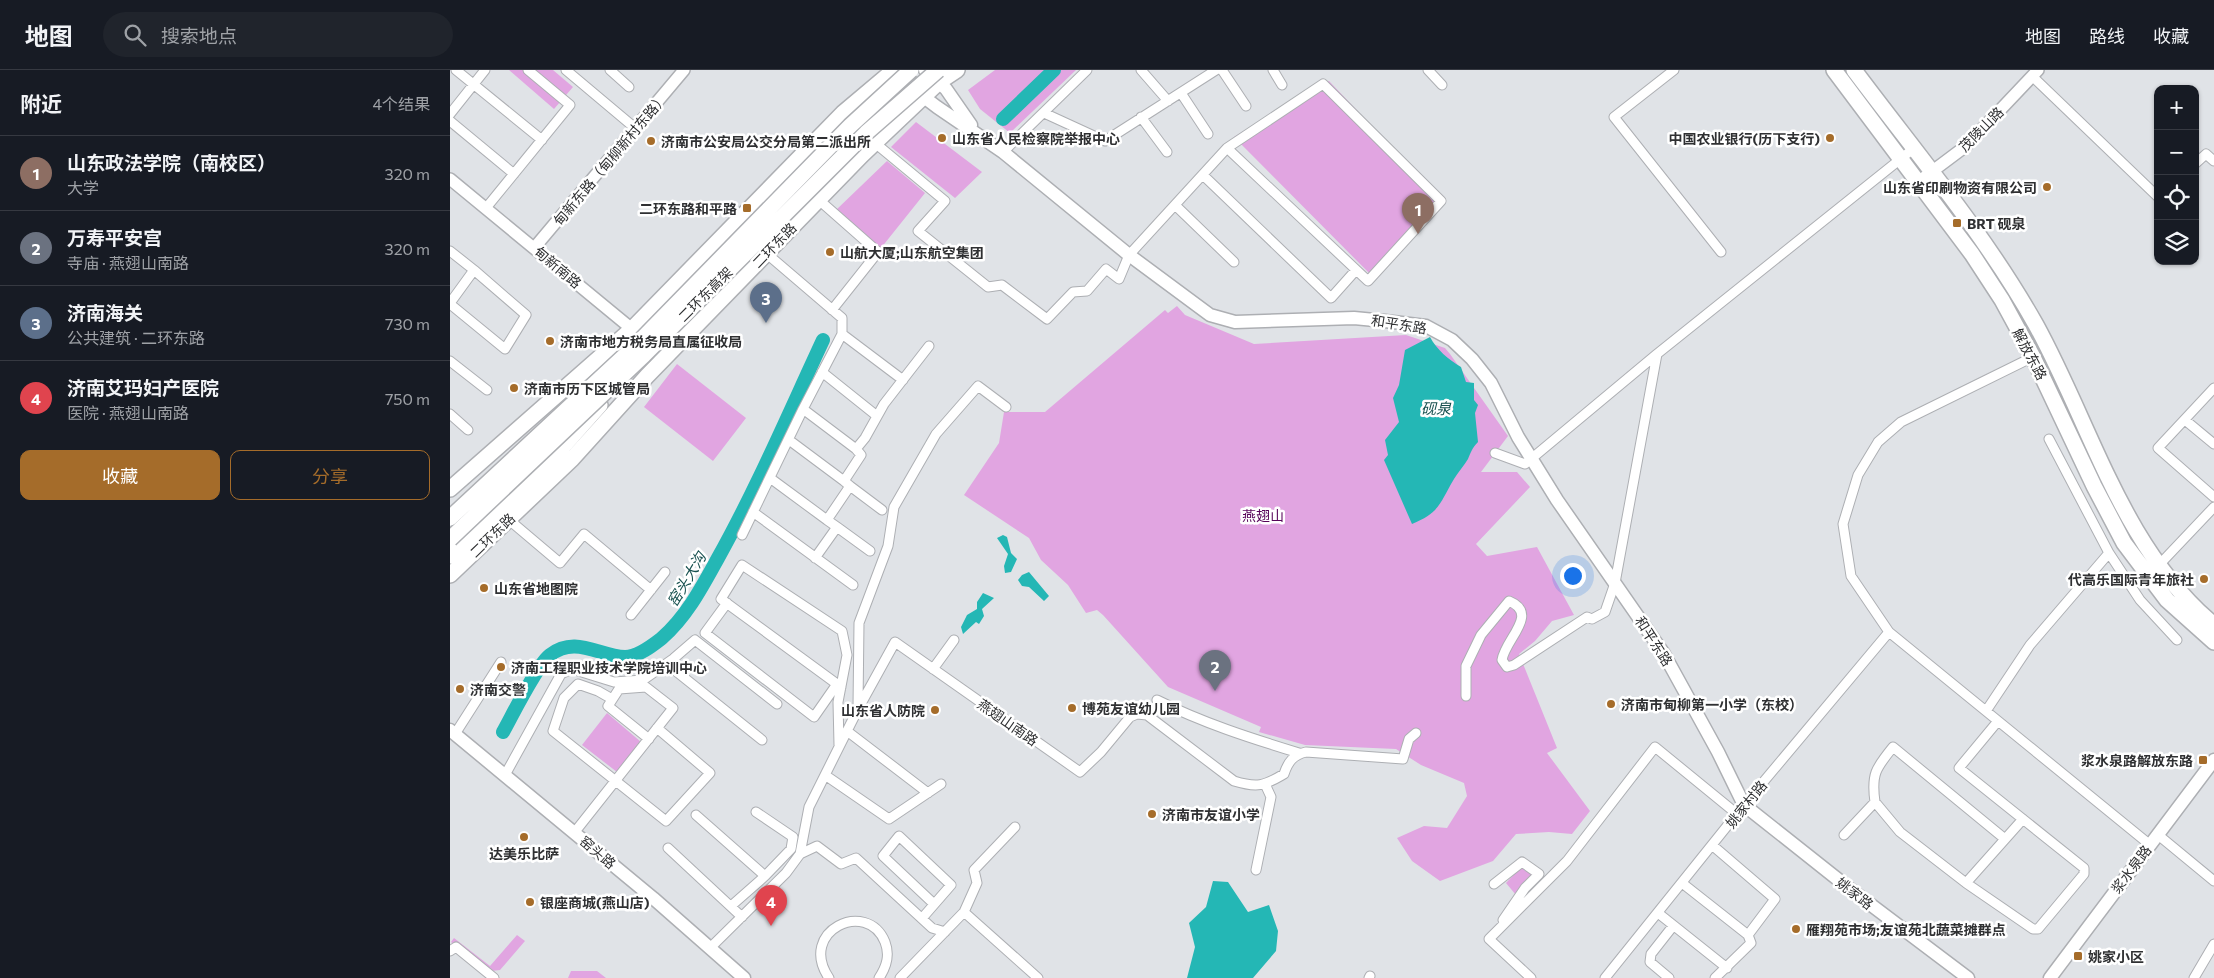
<!DOCTYPE html>
<html lang="zh">
<meta charset="utf-8">
<style>
:root{--surface:#171b24;--page:#20242c;--text:#f1f3f6;--muted:#9ea1a6;--line:#363941;--accent:#a56c2a}
body{margin:0;font-family:Commissioner,"Noto Sans SC",sans-serif;background:var(--page);color:var(--text)}
.controls{position:absolute;right:15px;top:15px;display:grid;overflow:hidden;border-radius:10px;box-shadow:0 1px 4px #0004}
.controls button{width:45px;height:45px;display:grid;place-items:center;padding:0;border:0;border-bottom:1px solid var(--line);background:var(--surface);color:var(--text);font:25px sans-serif}
.you{position:absolute;left:1122px;top:505px;width:18px;height:18px;margin:-12px;border:4px solid #fff;border-radius:50%;background:#1a73e8;box-shadow:0 0 0 8px #1a73e833}
.badge{display:grid;place-items:center;width:32px;height:32px;border-radius:50%;background:var(--accent);color:#fff;font-size:16px;font-weight:700}
.pin{position:absolute;translate:-50% -41px;filter:drop-shadow(0 1px 2px #0008)}
.pin::after{content:'';position:absolute;top:26px;width:18px;height:15px;background:inherit;clip-path:polygon(0 0,100% 0,50% 100%)}
.list{margin:0;padding:0;list-style:none}
h2{display:flex;justify-content:space-between;align-items:center;height:65px;margin:0;padding:0 20px;font-size:21px}
h2 small{font-size:16px;font-weight:400;color:var(--muted)}
.list li{display:grid;grid-template-columns:32px 1fr auto;gap:15px;align-items:center;box-sizing:border-box;height:75px;padding:0 20px;border-top:1px solid var(--line)}
.list b{display:block;font-size:19px;white-space:nowrap}
.list p{margin:0;font-size:16px;white-space:nowrap;color:var(--muted)}
.list em{font-size:16px;font-style:normal;color:var(--muted)}
.actions{display:flex;gap:10px;padding:15px 20px}
.actions a{flex:1;padding:11px 0;border:1px solid var(--accent);border-radius:10px;text-align:center;font-size:18px;color:var(--accent)}
.actions .main{background:var(--accent);color:#fff}
.icon{flex:none;width:28px;height:28px;fill:none;stroke:currentColor;stroke-width:2;stroke-linecap:round;stroke-linejoin:round}
.map{position:relative;flex:none;width:1764px;height:908px;overflow:hidden}
header{display:flex;align-items:center;gap:30px;box-sizing:border-box;height:70px;padding:0 25px;background:var(--surface);border-bottom:1px solid var(--line)}
header strong{font-size:24px}
nav{display:flex;gap:28px;margin-inline-start:auto;font-size:18px}
.search{width:350px;height:45px;background:var(--page);display:flex;align-items:center;gap:12px;box-sizing:border-box;padding:0 18px;border-radius:28px;color:var(--muted);font-size:19px}
main{display:flex}
aside{flex:1;background:var(--surface)}
.map>svg:first-child{display:block}
</style>
<header>
<strong>地图</strong>
<div class="search"><svg class="icon" aria-label="search" viewBox="0 0 24 24"><circle cx="10" cy="10" r="6"/><path d="M15 15l6 6"/></svg>搜索地点</div>
<nav><a>地图</a><a>路线</a><a>收藏</a></nav>
</header>
<main>
<aside>
<h2>附近<small>4个结果</small></h2>
<ul class="list">
<li><span class="badge" style="background:#8d6e63">1</span><div><b>山东政法学院（南校区）</b><p>大学</p></div><em>320 m</em></li>
<li><span class="badge" style="background:#6b7280">2</span><div><b>万寿平安宫</b><p>寺庙 · 燕翅山南路</p></div><em>320 m</em></li>
<li><span class="badge" style="background:#5c6f8a">3</span><div><b>济南海关</b><p>公共建筑 · 二环东路</p></div><em>730 m</em></li>
<li><span class="badge" style="background:#e0444e">4</span><div><b>济南艾玛妇产医院</b><p>医院 · 燕翅山南路</p></div><em>750 m</em></li>
</ul>
<div class="actions"><a class="main">收藏</a><a>分享</a></div>
</aside>
<div class="map">
<svg width="1764" height="908" viewBox="0 0 1764 908">
<rect width="100%" height="100%" fill="#e0e3e7"/>
<!-- green -->
<path fill="#e1a5e1" d="M 59,0 L 103,0 L 123,17 L 104,39 Z
M 545,0 L 626,0 L 560,63 L 530,39 L 518,20 Z
M 879,11 L 994,132 L 925,209 L 784,67 Z
M 466,52 L 532,102 L 505,128 L 441,77 Z
M 437,91 L 475,123 L 431,178 L 385,141 Z
M 727,236 L 735,245 L 804,274 L 956,265 L 995,278 L 1000,284 L 1058,366 L 1031,402 L 1067,402 L 1080,417 L 1026,474 L 1037,486 L 1087,477 L 1124,545 L 1102,551 L 1085,571 L 1069,584 L 1107,678 L 1097,683 L 1140,741 L 1122,764 L 1099,762 L 1066,764 L 1043,791 L 990,811 L 962,791 L 947,768 L 974,756 L 997,758 L 1017,726 L 1014,713 L 971,695 L 946,679 L 855,675 L 809,662 L 811,657 L 718,617 L 653,545 L 647,540 L 636,543 L 618,515 L 591,490 L 579,468 L 514,425 L 549,373 L 554,342 L 595,342 L 715,240 L 718,243 Z
M 227,294 L 296,348 L 263,391 L 194,337 Z
M 157,643 L 191,672 L 167,702 L 132,675 Z
M 1072,796 L 1084,806 L 1066,825 L 1056,813 Z
M 67,865 L 75,871 L 50,900 L 41,901 L 1,872 L 4,868 L 40,896 Z
M 121,901 L 147,901 L 156,908 L 118,908 Z"/>
<!-- water -->
<path fill="#24b7b5" d="M 980,267 C 987,280 998,289 1011,297 L 1016,312 L 1024,313 L 1024,330 L 1028,335 L 1025,343 L 1028,372 C 1022,378 1021,382 1018,389 C 1014,396 1008,402 1004,409 C 990,432 991,442 962,454 L 934,390 L 938,385 L 935,370 L 949,352 L 943,328 L 949,315 L 955,280 Z
M 553,465 L 557,467 L 561,483 L 567,489 L 561,502 L 555,503 L 554,496 L 558,484 L 547,468 Z
M 579,502 L 599,526 L 594,531 L 579,517 L 572,516 L 568,510 L 572,505 Z
M 533,523 L 544,528 L 532,539 L 534,546 L 529,554 L 526,552 L 513,564 L 511,557 L 517,545 L 527,539 L 527,532 Z
M 763,811 L 778,812 L 798,842 L 819,835 L 828,861 L 826,881 L 803,908 L 737,908 L 745,877 L 739,853 L 756,837 Z"/>
<g fill="none" stroke-linecap="round" stroke-linejoin="round">
<!-- river -->
<path stroke="#24b7b5" stroke-width="14" d="M 553,49 L 604,0
M 53,662 C 62,646 87,595 100,585 C 125,565 149,586 175,587 C 188,587 203,575 212,568 C 237,546 252,517 268,488 C 307,418 339,343 373,270"/>
<defs>
<path id="minor" d="M 6,0 L 92,70
M 116,0 L 185,58
M 160,0 L 179,17
M 691,0 L 718,31
M 772,0 L 796,36
M 823,0 L 832,15
M 978,0 L 992,15
M 1224,0 L 1164,47 L 1271,182
M 1582,6 L 1708,127
M 731,23 L 758,64
M 594,43 L 655,71 L 766,0
M 0,44 L 35,0
M 691,47 L 717,82
M 0,51 L 64,104
M 425,73 L 495,131 L 468,161 L 538,217 L 552,215 L 597,249 L 623,222 L 637,221 L 656,199 L 669,209 L 679,185 L 777,78 L 873,14 L 991,131 L 918,211 L 777,78
M 553,82 L 637,0
M 1745,94 L 1756,84 L 1764,91
M 755,107 L 881,228 L 906,200
M 369,130 L 428,182 L 382,240
M 725,135 L 784,192
M 36,138 L 120,35 L 78,0
M 0,181 L 24,200 L 0,233
M 316,183 L 392,248 L 392,264 L 453,310
M 0,234 L 55,279 L 76,245 L 24,200
M 1585,286 L 1451,352 L 1428,372 L 1408,405 L 1393,454 L 1401,506 L 1439,562 L 1699,774
M 0,291 L 37,320
M 372,302 L 427,346
M 1764,318 L 1708,378 L 1764,427
M 353,339 L 406,379
M 0,344 L 18,360
M 1735,350 L 1764,374
M 339,370 L 394,411
M 1045,383 L 1075,394 L 1207,284
M 320,408 L 377,450
M 400,416 L 432,440
M 303,442 L 403,515
M 58,449 L 110,493 L 134,464 L 201,520
M 387,457 L 420,481
M 292,465 L 353,339 L 392,264
M 1659,483 L 1690,530 L 1727,570
M 365,488 L 387,457 L 377,450 L 400,416 L 394,411 L 411,385 L 406,379 L 415,368 L 434,334 L 479,276
M 1709,495 L 1764,437
M 277,533 L 255,563 L 364,647 L 387,614
M 181,545 L 215,502
M 217,594 L 312,670
M 483,599 L 504,570
M 1016,626 L 1016,596 L 1031,565 L 1059,531 C 1090,544 1055,569 1052,590 L 1057,597 L 1064,595 L 1137,547 L 1142,549 L 1155,542 L 1165,513 L 1207,284 L 1463,79
M 162,629 L 148,621 L 128,614 L 114,628 L 103,661 L 216,751 L 260,703 L 207,658
M 707,630 C 753,653 800,668 849,683
M 408,636 L 409,553 L 438,476 L 444,437 L 486,364 L 528,316 L 556,337
M 1536,641 L 1580,575 L 1659,483 L 1599,369
M 1548,651 L 1509,698 L 1634,798 L 1634,804 L 1588,859 L 1583,859 L 1516,813 L 1573,749
M 397,661 L 478,723
M 5,664 L 51,592
M 389,675 L 388,632 L 397,585 L 392,561 L 292,495 L 271,529 L 391,617
M 55,705 L 111,604 L 122,599 L 164,612 L 193,610 L 223,589 L 245,570 L 327,634
M 375,705 L 439,749 L 491,714
M 1425,732 L 1450,762 L 1516,813
M 306,742 L 343,767 L 341,779 L 315,806
M 246,745 L 315,806 L 281,836
M 124,763 L 223,638 L 196,617 L 169,619 L 158,636 L 199,669
M 1707,764 L 1764,811
M 1394,765 L 1425,732 C 1421,704 1426,698 1443,677 L 1555,769
M 1262,775 L 1325,829 L 1298,865 L 1301,873 L 1265,908
M 218,778 L 292,847
M 350,784 L 367,776 L 391,794 L 406,788 L 482,858 L 495,862
M 806,800 L 821,727 L 815,714
M 1232,813 L 1298,865
M 1044,814 L 1072,792 L 1089,804 L 1075,818 L 1053,850
M 514,842 L 527,813 L 524,800 L 565,757
M 1208,843 L 1277,898
M 474,846 L 501,815 L 449,766 L 433,786 L 484,834
M 1043,865 L 1039,869 L 1081,908
M 1039,869 L 1117,791 L 1205,677 L 1287,744
M 260,878 L 336,803 L 350,784 L 359,737 L 408,639 L 445,572 L 630,702 L 651,682 L 680,647 L 687,644 L 697,645 L 784,711 C 807,718 814,716 834,704 C 838,692 843,685 856,682 L 953,689 L 959,669 L 966,663
M 0,881 L 6,877 L 44,908
M 379,908 C 347,861 417,828 435,872 C 440,885 437,896 429,908
M 450,908 L 514,842 L 588,908
M 919,908 L 920,906
M 1155,908 L 1294,735 L 1439,562
M 1219,908 L 1200,892 L 1201,884 L 1223,856
M 1744,908 L 1764,874"/>
<path id="tertiary" d="M 0,109 L 188,264
M 1468,112 L 1516,76 L 1588,0
M 85,177 L 234,0"/>
<path id="secondary" d="M 475,0 L 496,19 L 521,55
M 445,5 L 487,37 L 553,82 L 679,185 L 760,245 L 785,252 L 904,248 L 935,251 L 976,256 L 1002,270 L 1022,289 L 1041,313 L 1068,367 L 1107,430 L 1214,584 L 1268,682 L 1294,735 L 1400,819 L 1518,908
M 0,660 L 203,828 L 294,908
M 1600,908 L 1764,690"/>
<path id="primary" d="M 1384,0 L 1522,184 L 1552,230 L 1583,287 L 1644,416 L 1674,473 L 1717,530 L 1764,572
M 1404,0 C 1466,83 1535,164 1586,255 C 1642,357 1672,478 1764,555"/>
<path id="trunk" d="M 0,419 L 182,259 L 393,43 L 444,0
M 0,486 L 93,399 L 150,335
M 0,505 L 122,389 L 197,306 L 412,85 L 489,12 L 507,0"/>
</defs>
<!-- minor casing -->
<use href="#minor" stroke="#adafb3" stroke-width="11"/>
<!-- tertiary casing -->
<use href="#tertiary" stroke="#adafb3" stroke-width="14"/>
<!-- secondary casing -->
<use href="#secondary" stroke="#adafb3" stroke-width="15"/>
<!-- primary casing -->
<use href="#primary" stroke="#adafb3" stroke-width="18"/>
<!-- trunk casing -->
<use href="#trunk" stroke="#adafb3" stroke-width="18"/>
<!-- minor -->
<use href="#minor" stroke="#fff" stroke-width="9"/>
<!-- tertiary -->
<use href="#tertiary" stroke="#fff" stroke-width="11"/>
<!-- secondary -->
<use href="#secondary" stroke="#fff" stroke-width="12"/>
<!-- primary -->
<use href="#primary" stroke="#fff" stroke-width="15"/>
<!-- trunk -->
<use href="#trunk" stroke="#fff" stroke-width="15"/>
<defs>
<path id="trunk-bridge" d="M 0,448 L 185,276 L 400,56 L 461,0
M 0,469 L 194,285 L 416,63 L 488,0"/>
</defs>
<!-- trunk-bridge casing -->
<use href="#trunk-bridge" stroke="#adafb3" stroke-width="18" stroke-linecap="butt"/>
<!-- trunk-bridge -->
<use href="#trunk-bridge" stroke="#fff" stroke-width="15"/>
</g>
<!-- markers -->
<g fill="#a56c2a" stroke="#fff" stroke-width="2">
<circle cx="492" cy="68" r="5"/>
<circle cx="1380" cy="68" r="5"/>
<circle cx="201" cy="71" r="5"/>
<circle cx="1597" cy="117" r="5"/>
<rect x="292" y="133" width="10" height="10" rx="2.5"/>
<rect x="1502" y="148" width="10" height="10" rx="2.5"/>
<circle cx="380" cy="182" r="5"/>
<circle cx="100" cy="271" r="5"/>
<circle cx="64" cy="318" r="5"/>
<circle cx="1754" cy="509" r="5"/>
<circle cx="34" cy="518" r="5"/>
<circle cx="51" cy="597" r="5"/>
<circle cx="10" cy="619" r="5"/>
<circle cx="1161" cy="634" r="5"/>
<circle cx="622" cy="638" r="5"/>
<circle cx="485" cy="640" r="5"/>
<rect x="1748" y="685" width="10" height="10" rx="2.5"/>
<circle cx="702" cy="744" r="5"/>
<circle cx="74" cy="767" r="5"/>
<circle cx="80" cy="832" r="5"/>
<circle cx="1346" cy="859" r="5"/>
<rect x="1623" y="881" width="10" height="10" rx="2.5"/>
</g>
<g text-anchor="middle" dominant-baseline="central" stroke-width="5" stroke-linejoin="round" paint-order="stroke">
<!-- street labels -->
<g font-size="14" fill="#2f3032" stroke="#fff">
<text transform="translate(1531 59) rotate(-45)">茂陵山路</text>
<text transform="translate(160 89) rotate(-50)">甸新东路（甸柳新村东路）</text>
<text transform="translate(324 175) rotate(-46)">二环东路</text>
<text transform="translate(108 197) rotate(40)">甸新南路</text>
<text transform="translate(255 224) rotate(-45)">二环东高架</text>
<text transform="translate(949 254) rotate(9)">和平东路</text>
<text transform="translate(1580 284) rotate(62)">解放东路</text>
<text transform="translate(42 465) rotate(-44)">二环东路</text>
<text transform="translate(1204 571) rotate(57)">和平东路</text>
<text transform="translate(558 652) rotate(35)">燕翅山南路</text>
<text transform="translate(1296 734) rotate(-51)">姚家村路</text>
<text transform="translate(148 782) rotate(40)">窑头路</text>
<text transform="translate(1681 799) rotate(-53)">浆水泉路</text>
<text transform="translate(1405 823) rotate(38)">姚家路</text>
</g>
<!-- poi labels -->
<g font-size="14" font-weight="bold" fill="#2f3032" stroke="#fff" text-anchor="start">
<text x="502" y="68">山东省人民检察院举报中心</text>
<text x="1370" y="68" text-anchor="end">中国农业银行(历下支行)</text>
<text x="211" y="71">济南市公安局公交分局第二派出所</text>
<text x="1587" y="117" text-anchor="end">山东省印刷物资有限公司</text>
<text x="287" y="138" text-anchor="end">二环东路和平路</text>
<text x="1517" y="153">BRT 砚泉</text>
<text x="390" y="182">山航大厦;山东航空集团</text>
<text x="110" y="271">济南市地方税务局直属征收局</text>
<text x="74" y="318">济南市历下区城管局</text>
<text x="1744" y="509" text-anchor="end">代高乐国际青年旅社</text>
<text x="44" y="518">山东省地图院</text>
<text x="61" y="597">济南工程职业技术学院培训中心</text>
<text x="20" y="619">济南交警</text>
<text x="1171" y="634">济南市甸柳第一小学（东校）</text>
<text x="632" y="638">博苑友谊幼儿园</text>
<text x="475" y="640" text-anchor="end">山东省人防院</text>
<text x="1743" y="690" text-anchor="end">浆水泉路解放东路</text>
<text x="712" y="744">济南市友谊小学</text>
<text x="74" y="783" text-anchor="middle">达美乐比萨</text>
<text x="90" y="832">银座商城(燕山店)</text>
<text x="1356" y="859">雁翔苑市场;友谊苑北蔬菜摊群点</text>
<text x="1638" y="886">姚家小区</text>
</g>
<!-- park labels -->
<g font-size="14" fill="#560459" stroke="#fff">
<text x="813" y="445">燕翅山</text>
</g>
<!-- water labels -->
<g font-size="15" font-style="italic" fill="#17504f" stroke="#fff">
<text x="986" y="338">砚泉</text>
<text transform="translate(236 509) rotate(-59)">窑头大沟</text>
</g>
</g>
</svg>
<div class="controls">
<button>+</button>
<button>−</button>
<button><svg class="icon" aria-label="locate" viewBox="0 0 24 24"><circle cx="12" cy="12" r="6"/><path d="M12 2v4M12 18v4M2 12h4M18 12h4"/></svg></button>
<button><svg class="icon" aria-label="layers" viewBox="0 0 24 24"><path d="M12 4l9 5-9 5-9-5zM3 14l9 5 9-5"/></svg></button>
</div>
<div class="you"></div>
<div class="pin badge" style="left:968px;top:164px;background:#8d6e63">1</div>
<div class="pin badge" style="left:765px;top:621px;background:#6b7280">2</div>
<div class="pin badge" style="left:316px;top:253px;background:#5c6f8a">3</div>
<div class="pin badge" style="left:321px;top:856px;background:#e0444e">4</div>
</div>
</main>
